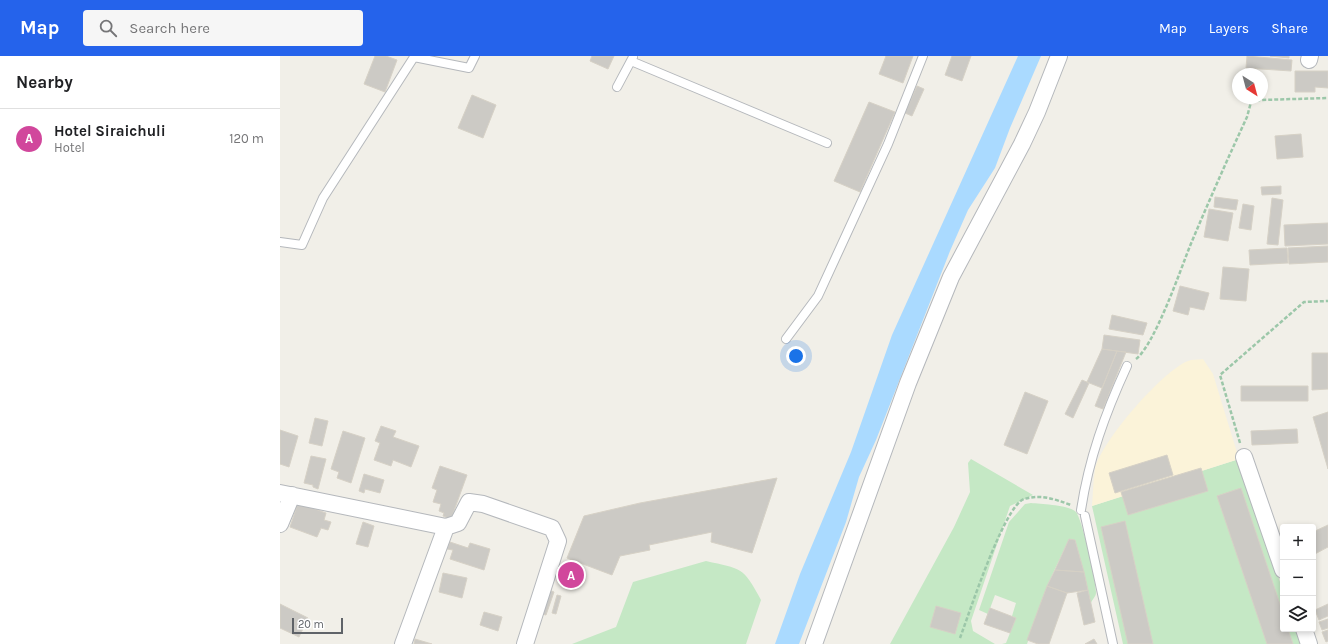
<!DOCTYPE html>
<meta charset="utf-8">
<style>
:root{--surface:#fff;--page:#f6f6f6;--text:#202124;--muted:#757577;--line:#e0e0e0;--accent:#2563eb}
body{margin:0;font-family:Karla,sans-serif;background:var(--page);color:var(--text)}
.controls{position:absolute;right:12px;bottom:12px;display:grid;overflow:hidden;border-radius:4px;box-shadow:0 2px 6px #0003}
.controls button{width:36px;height:36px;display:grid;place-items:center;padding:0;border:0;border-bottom:1px solid var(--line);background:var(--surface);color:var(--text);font:20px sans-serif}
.compass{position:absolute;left:952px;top:12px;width:36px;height:36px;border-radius:50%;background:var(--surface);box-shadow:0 2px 6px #0003;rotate:144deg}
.scale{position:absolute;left:12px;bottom:10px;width:51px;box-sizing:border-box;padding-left:4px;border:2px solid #5f6368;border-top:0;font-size:11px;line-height:14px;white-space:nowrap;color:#5f6368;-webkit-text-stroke:3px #fff;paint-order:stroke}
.you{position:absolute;left:516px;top:300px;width:14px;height:14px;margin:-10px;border:3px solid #fff;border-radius:50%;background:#1a73e8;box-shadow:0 0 0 6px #1a73e833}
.badge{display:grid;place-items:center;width:26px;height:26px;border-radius:50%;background:var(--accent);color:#fff;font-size:13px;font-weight:700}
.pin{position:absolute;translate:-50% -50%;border:2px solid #fff;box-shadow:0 1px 4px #0006}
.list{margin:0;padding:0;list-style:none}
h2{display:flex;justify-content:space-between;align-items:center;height:52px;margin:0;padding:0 16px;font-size:17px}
h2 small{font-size:13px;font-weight:400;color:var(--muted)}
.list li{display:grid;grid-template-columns:26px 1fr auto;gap:12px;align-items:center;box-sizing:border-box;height:60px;padding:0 16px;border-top:1px solid var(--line)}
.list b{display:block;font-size:15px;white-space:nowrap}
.list p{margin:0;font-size:13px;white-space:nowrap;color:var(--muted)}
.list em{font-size:13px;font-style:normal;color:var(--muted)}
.icon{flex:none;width:22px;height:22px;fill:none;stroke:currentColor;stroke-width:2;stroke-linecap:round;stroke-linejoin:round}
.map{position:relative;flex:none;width:1048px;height:588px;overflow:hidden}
header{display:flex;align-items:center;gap:24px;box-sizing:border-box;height:56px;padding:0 20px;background:var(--accent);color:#fff}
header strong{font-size:19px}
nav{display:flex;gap:22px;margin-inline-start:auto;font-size:14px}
.search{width:280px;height:36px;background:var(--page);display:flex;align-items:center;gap:10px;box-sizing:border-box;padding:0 14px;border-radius:4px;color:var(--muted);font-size:15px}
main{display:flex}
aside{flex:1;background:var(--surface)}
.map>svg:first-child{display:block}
</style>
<header>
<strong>Map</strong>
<div class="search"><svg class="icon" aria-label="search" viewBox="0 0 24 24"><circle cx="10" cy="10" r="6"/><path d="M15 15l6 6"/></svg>Search here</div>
<nav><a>Map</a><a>Layers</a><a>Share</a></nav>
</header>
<main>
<aside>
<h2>Nearby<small></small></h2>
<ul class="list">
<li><span class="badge" style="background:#d1479c">A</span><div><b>Hotel Siraichuli</b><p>Hotel</p></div><em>120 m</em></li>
</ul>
</aside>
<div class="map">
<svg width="1048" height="588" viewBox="0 0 1048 588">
<rect width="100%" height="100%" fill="#f1efe8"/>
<!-- green -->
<path fill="#c5e8c5" d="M 691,403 L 753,439 L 730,450 L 691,565 L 693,575 L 715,588 L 610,588 L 674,471 L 690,436 L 688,407 Z
M 959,403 L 1003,535 L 1003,573 L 1016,573 L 1021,588 L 843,588 L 812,450 Z
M 751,447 C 762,448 789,449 796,456 C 802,463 817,527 816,537 C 816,540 812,544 811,547 L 795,484 L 789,483 L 767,530 L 747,588 L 722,588 L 726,587 L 736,562 L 732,560 L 736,547 L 715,539 L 708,558 L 699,554 L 729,466 L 745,448 Z
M 426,505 C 461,513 463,510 481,544 L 466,588 L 292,588 L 336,571 L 353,526 Z"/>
<!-- sand -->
<path fill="#fbf3d9" d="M 923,303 L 933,318 L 959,403 L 812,450 C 813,438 813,425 815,413 C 821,386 882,315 908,305 C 912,303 918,304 923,303 Z"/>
<!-- water -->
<path fill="#aadaff" d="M 738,0 L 761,0 L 730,72 L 715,112 L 688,154 L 670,195 L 596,384 L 579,421 L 566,466 L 519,588 L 495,588 L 520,518 L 571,396 L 612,279 Z"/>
<!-- building -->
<path fill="#cccac5" stroke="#d6d1c6" d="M 95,0 L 106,0 L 117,4 L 105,36 L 84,28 Z
M 312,0 L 334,0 L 328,13 L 310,5 Z
M 606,0 L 633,0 L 623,27 L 599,18 Z
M 672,0 L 691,0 L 682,25 L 665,19 Z
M 967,0 L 1012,4 L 1011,15 L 966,12 Z
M 990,0 L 1009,0 L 1009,2 Z
M 1015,15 L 1048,15 L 1048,32 L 1035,31 L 1035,36 L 1015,36 Z
M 637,30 L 644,33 L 632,60 L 625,57 Z
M 192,39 L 216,49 L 203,82 L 178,72 Z
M 589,46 L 615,56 L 580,136 L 554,125 Z
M 1021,78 L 1023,101 L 997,103 L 995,80 Z
M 1001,130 L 1001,138 L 982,139 L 981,131 Z
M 935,141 L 958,144 L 956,154 L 934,151 Z
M 992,142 L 1003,144 L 998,189 L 987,188 Z
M 963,148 L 974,150 L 971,174 L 959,172 Z
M 929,153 L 953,157 L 948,185 L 924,181 Z
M 1048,167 L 1048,188 L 1005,190 L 1004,169 Z
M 1048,190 L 1048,206 L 1009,208 L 1008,192 Z
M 1007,192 L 1008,207 L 970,209 L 969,194 Z
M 943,211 L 969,213 L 966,245 L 940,243 Z
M 900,230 L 929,237 L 924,254 L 910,251 L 908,259 L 893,255 Z
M 832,259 L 867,267 L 863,279 L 829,273 Z
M 824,279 L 860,284 L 858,298 L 822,293 Z
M 822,293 L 837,295 L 822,332 L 807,326 Z
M 837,295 L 846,296 L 823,353 L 815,350 Z
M 1032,297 L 1048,297 L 1048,333 L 1032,334 Z
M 802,324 L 809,327 L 793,362 L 785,358 Z
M 961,330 L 1028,330 L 1028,345 L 961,345 Z
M 745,336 L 768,345 L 747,398 L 724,389 Z
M 1048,356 L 1048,413 L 1033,361 Z
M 35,362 L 48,365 L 42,390 L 29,387 Z
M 101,370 L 116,375 L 113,381 L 139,390 L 131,411 L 113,404 L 111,410 L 94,404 L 100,387 L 95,385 Z
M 1017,373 L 1018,387 L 972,389 L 971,375 Z
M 0,374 L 18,380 L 9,411 L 0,408 Z
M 63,375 L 85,382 L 71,427 L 57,422 L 59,416 L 51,413 Z
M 887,399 L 893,419 L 835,437 L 829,417 Z
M 31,400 L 46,403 L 38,433 L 33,431 L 33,429 L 24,427 Z
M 160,410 L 187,419 L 171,463 L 163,460 L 164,457 L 159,455 L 161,448 L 153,446 L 157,434 L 152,432 Z
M 921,412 L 928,435 L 848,459 L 841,436 Z
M 84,418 L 104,424 L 100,437 L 85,433 L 84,437 L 79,435 Z
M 497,422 L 472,497 L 431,486 L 432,476 L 369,489 L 370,494 L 340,500 L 332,519 L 287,502 L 304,460 L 360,447 Z
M 961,432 L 1003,557 L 1003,573 L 1008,573 L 1013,588 L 987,588 L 937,440 Z
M 18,447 L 46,457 L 44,464 L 51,466 L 48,474 L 41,472 L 37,481 L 10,471 Z
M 845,465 L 873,588 L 848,588 L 821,471 Z
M 83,466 L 94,470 L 88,491 L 76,488 Z
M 1048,469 L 1048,491 L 1033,499 L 1033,476 Z
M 789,483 L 795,484 L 804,516 L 775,514 Z
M 170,486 L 188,492 L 190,487 L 210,493 L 204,514 L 170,503 L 173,494 L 167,493 Z
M 775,514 L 804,516 L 808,534 L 787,537 L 767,530 Z
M 163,517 L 187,522 L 182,542 L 159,536 Z
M 767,530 L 787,537 L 769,588 L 758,588 L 747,584 Z
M 269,534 L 274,536 L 266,559 L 262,558 Z
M 808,534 L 815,566 L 804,569 L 797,537 Z
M 277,539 L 281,540 L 276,558 L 272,557 Z
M 0,548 L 28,562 L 19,581 L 0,572 Z
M 1048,548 L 1048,560 L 1039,564 L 1035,554 Z
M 656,550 L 681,557 L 675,578 L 650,571 Z
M 710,552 L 736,562 L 730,577 L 704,568 Z
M 204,556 L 222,561 L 218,575 L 200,569 Z
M 1048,563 L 1048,572 L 1042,574 L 1039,566 Z
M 1048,574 L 1048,585 L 1046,586 L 1042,576 Z
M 135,583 L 152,588 L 134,588 Z
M 814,583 L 817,588 L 805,588 Z"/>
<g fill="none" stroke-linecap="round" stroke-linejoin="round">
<defs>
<path id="service" d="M 351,5 L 547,87
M 337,31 L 353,1
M 0,186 L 22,189 L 43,142 L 134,1 L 189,12 L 195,0
M 506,283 L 538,240 L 608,88 L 643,0
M 801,454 C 809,402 825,358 847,310
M 805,460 L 833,588"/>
<path id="minor" d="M 1029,4 L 1030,0
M 964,401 L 1003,514
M 0,437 L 166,471 L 123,588
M 0,468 L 12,439
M 166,471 L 178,467 L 189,446 L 203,448 L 272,472 L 278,485 L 245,588
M 1024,573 L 1029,588
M 534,588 L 628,327 L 671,221 L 742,88 L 757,56 L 779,0"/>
</defs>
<!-- service casing -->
<use href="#service" stroke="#b5b8bc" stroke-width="10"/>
<!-- minor casing -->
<use href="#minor" stroke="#b5b8bc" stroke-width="18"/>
<!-- path -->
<path stroke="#9cc7a9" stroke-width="2.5" stroke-dasharray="4 2" stroke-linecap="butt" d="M 856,303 C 875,288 900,215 910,190 C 928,147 947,104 967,61 L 971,46 L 980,44 L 1048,42
M 960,387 L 940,319 L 1024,246 L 1048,245
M 680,582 C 689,558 724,450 744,443 C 761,438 774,443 791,449"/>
<!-- service -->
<use href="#service" stroke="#fff" stroke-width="8"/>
<!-- minor -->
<use href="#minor" stroke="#fff" stroke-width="16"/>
</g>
</svg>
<div class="controls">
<button>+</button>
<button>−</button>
<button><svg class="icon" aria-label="layers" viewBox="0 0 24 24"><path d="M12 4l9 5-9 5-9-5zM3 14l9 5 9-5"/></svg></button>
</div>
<svg class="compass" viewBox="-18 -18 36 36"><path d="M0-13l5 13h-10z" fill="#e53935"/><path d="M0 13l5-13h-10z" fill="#757577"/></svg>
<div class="scale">20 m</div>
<div class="you"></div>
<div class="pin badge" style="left:291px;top:519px;background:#d1479c">A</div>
</div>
</main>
